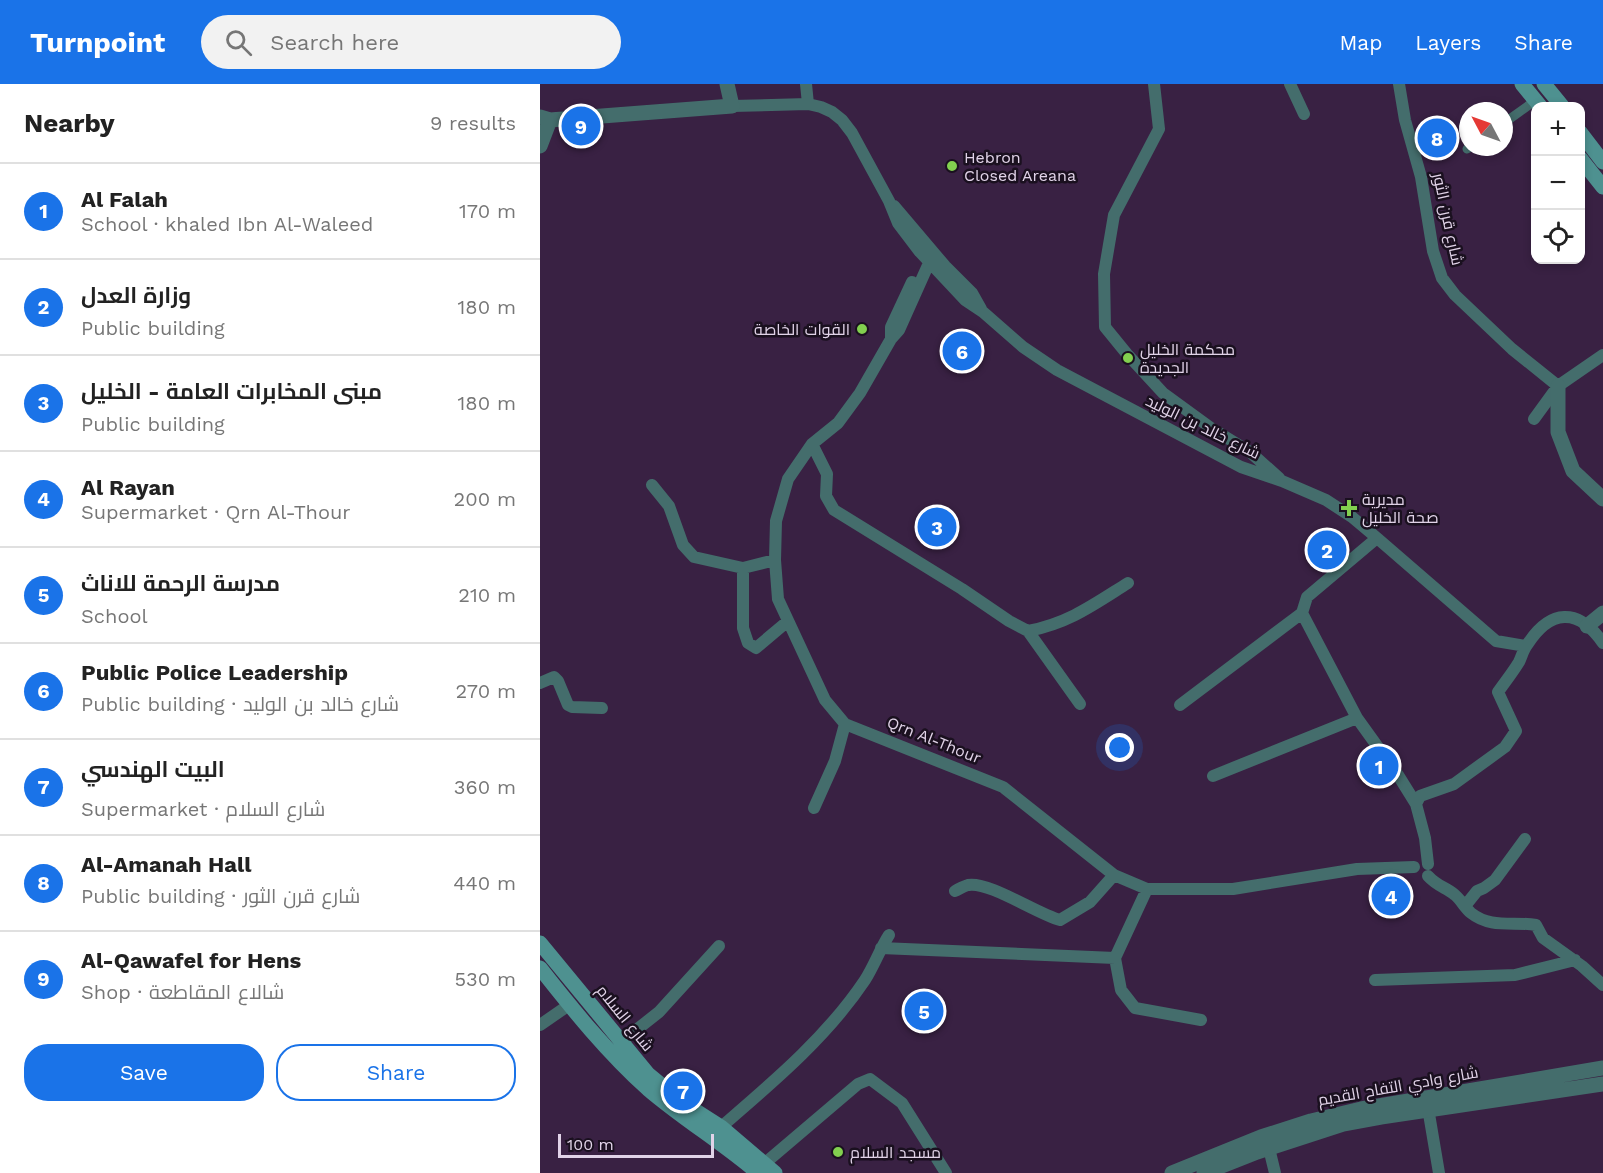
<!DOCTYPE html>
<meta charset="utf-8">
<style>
:root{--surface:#fff;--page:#f2f2f2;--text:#222;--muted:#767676;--line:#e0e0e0;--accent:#1a73e8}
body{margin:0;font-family:"Work Sans",Cairo,sans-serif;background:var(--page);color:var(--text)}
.controls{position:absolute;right:18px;top:18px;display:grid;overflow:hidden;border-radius:12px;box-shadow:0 3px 9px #0003}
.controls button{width:54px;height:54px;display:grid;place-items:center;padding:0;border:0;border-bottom:2px solid var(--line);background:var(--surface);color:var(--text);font:30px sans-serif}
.compass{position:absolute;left:919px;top:18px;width:54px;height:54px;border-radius:50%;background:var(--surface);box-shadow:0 3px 9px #0003;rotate:311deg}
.scale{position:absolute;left:18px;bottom:15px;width:156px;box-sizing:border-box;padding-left:6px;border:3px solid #e1d3e8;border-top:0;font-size:16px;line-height:21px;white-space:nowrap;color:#e1d3e8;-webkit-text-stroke:4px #1a101f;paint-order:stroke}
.you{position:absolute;left:580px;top:664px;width:21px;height:21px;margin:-15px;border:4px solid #fff;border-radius:50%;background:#1a73e8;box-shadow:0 0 0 9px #1a73e833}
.badge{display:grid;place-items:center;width:39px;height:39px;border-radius:50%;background:var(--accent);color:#fff;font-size:20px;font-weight:700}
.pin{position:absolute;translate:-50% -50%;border:3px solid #fff;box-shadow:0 2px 6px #0006}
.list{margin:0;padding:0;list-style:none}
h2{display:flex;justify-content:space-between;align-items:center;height:78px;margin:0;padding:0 24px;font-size:26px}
h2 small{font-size:20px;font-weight:400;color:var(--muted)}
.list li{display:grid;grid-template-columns:39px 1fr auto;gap:18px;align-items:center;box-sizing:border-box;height:96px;padding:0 24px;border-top:2px solid var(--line)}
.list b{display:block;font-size:22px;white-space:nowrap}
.list p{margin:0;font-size:20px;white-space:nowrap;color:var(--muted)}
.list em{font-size:20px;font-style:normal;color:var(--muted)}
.actions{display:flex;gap:12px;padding:18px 24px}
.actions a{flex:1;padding:14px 0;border:2px solid var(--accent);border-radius:24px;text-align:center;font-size:21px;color:var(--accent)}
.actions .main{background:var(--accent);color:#fff}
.icon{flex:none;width:33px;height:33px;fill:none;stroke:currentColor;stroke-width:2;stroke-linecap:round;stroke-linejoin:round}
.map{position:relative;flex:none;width:1063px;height:1089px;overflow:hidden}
header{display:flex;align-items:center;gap:36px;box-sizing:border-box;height:84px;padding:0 30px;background:var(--accent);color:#fff}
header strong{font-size:28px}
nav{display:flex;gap:33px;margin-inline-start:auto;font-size:21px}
.search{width:420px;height:54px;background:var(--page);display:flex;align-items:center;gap:15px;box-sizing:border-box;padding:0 21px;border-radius:33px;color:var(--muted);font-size:22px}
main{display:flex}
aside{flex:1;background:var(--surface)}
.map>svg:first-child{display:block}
</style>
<header>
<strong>Turnpoint</strong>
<div class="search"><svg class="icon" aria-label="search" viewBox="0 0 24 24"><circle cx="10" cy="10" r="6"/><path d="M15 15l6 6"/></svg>Search here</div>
<nav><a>Map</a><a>Layers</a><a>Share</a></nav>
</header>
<main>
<aside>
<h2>Nearby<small>9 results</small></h2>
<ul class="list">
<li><span class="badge">1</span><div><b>Al Falah</b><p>School · khaled Ibn Al-Waleed</p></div><em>170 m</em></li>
<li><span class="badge">2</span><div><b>وزارة العدل</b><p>Public building</p></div><em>180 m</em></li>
<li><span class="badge">3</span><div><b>مبنى المخابرات العامة - الخليل</b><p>Public building</p></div><em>180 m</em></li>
<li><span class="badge">4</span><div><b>Al Rayan</b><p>Supermarket · Qrn Al-Thour</p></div><em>200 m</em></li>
<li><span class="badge">5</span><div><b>مدرسة الرحمة للاناث</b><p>School</p></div><em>210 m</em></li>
<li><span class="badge">6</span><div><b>Public Police Leadership</b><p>Public building · شارع خالد بن الوليد</p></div><em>270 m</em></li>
<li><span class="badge">7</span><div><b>البيت الهندسي</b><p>Supermarket · شارع السلام</p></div><em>360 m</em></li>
<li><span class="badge">8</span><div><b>Al-Amanah Hall</b><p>Public building · شارع قرن الثور</p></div><em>440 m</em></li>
<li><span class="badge">9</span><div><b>Al-Qawafel for Hens</b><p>Shop · شالاع المقاطعة</p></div><em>530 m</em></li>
</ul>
<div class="actions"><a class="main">Save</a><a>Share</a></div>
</aside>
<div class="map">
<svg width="1063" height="1089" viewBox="0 0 1063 1089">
<rect width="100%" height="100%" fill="#392143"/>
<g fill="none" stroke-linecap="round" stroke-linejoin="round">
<!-- pedestrian -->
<path stroke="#446d6c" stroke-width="9" d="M 964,39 L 996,16
M 927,65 L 930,63"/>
<!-- minor -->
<path stroke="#446d6c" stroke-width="12" d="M 266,0 L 268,20
M 614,0 L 619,45 L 574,131 L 564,190 L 565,243 L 587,270 L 623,309 L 671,344 L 710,368 L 739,394
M 750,0 L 764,30
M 859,0 L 865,36 L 881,93 L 893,167 L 902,194 L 915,211 L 972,265 L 1018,302
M 192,22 L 268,20 L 281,23 L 292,28 L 302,36 L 312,49 L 349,117 L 358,139 L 380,168 L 425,216 L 443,228 L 483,263 L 517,286 L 701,383 L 742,397 L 786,416 L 812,433 L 837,454 L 956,557 L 986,562
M 354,122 L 405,182 L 432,209 L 441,225
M 390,166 L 389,179 L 359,246 L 351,255 L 320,309 L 298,339 L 272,360 L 248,395 L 236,437 L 235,476 L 238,515 L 285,616 L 305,640 L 463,703 L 574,791 L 607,805 L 693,805 L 817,785 L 874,783
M 351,255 L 351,243 L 372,198
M 994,335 L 1018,302 L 1063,271
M 272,360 L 287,390 L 286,412 L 294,426 L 422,505 L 469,537 L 488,547 L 540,620
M 112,401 L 129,422 L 143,461 L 154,473 L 203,484 L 235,476
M 837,454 L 767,513 L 762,529 L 817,634 L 858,691 L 876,720 L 885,754 L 888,780
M 203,484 L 203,544 L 208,559 L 216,564 L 248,537
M 488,547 C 529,539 553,521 588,499
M 0,599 L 14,593 L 18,597 L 28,621 L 32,623 L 62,624
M 640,621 L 762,529
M 673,692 L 817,634
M 876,720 L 880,712 L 914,700 L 965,663 L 976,647 L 958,608 C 965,598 973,588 979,578 C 982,572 983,566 987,561 C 1010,525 1038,523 1063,559
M 274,724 L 295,677 L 305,640
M 888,792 C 898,803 906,803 915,811 C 921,816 925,824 931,829 C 951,845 974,837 996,841 L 1003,854 L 1042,882 L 1063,901
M 607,805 L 575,874 L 581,906 L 595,924 L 661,936
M 415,807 C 419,805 424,802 428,801 C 449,797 497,830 520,836 L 550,818 L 574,791
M 925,822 L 937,807 L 944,804 L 955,796 L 985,755
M 341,864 L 575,874
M 835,896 L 975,891 L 1035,876
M 0,941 L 29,921
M 81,958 L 119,928 L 179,862
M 887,1018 L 899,1089
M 181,1043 C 232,999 287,953 325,896 C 334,882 340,865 349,851
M 727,1056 L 735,1089
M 224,1080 L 318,1000 L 330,995 L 362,1019 L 406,1089"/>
<!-- tertiary -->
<path stroke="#446d6c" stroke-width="15" d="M 0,33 L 10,36 L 192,22 L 187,0
M 0,62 L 10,36
M 1018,302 L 1018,348 L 1033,387 L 1063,415
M 1047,542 L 1063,529
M 632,1089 L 721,1053 L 771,1037 L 821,1025 L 1063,984
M 664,1089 L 717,1068 L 803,1040 L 841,1033 L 1063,1000"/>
<!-- secondary -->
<path stroke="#4e9190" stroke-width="15" d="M 982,0 L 1000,22
M 1004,0 L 1022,22
M 1040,48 L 1063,78
M 1040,74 L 1063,103
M 0,859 L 108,990 L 142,1018 L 181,1043 L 235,1089
M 0,884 C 33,926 68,969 108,1005 C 143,1035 183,1059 218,1089"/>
</g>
<!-- markers -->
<g fill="#82d04f" stroke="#1a101f" stroke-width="2">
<circle cx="412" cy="82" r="6"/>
<circle cx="322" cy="245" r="6"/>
<circle cx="588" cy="274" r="6"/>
<path d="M806 415h6v6h6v6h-6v6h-6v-6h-6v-6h6z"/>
<circle cx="298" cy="1068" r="6"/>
</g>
<g text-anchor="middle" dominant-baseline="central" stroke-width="5" stroke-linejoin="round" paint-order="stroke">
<!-- poi labels -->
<g font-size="16" fill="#e1d3e8" stroke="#1a101f" text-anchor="start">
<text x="424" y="73">Hebron<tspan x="424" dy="18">Closed Areana</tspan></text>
<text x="310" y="245" text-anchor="end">القوات الخاصة</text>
<text x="600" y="265">محكمة الخليل<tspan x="600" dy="18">الجديدة</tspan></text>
<text x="822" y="415">مديرية<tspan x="822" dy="18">صحة الخليل</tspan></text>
<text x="310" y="1068">مسجد السلام</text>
</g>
<!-- street labels -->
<g font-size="16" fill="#e1d3e8" stroke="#1a101f">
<text transform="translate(908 135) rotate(78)">شارع قرن الثور</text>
<text transform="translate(663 343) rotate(26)">شارع خالد بن الوليد</text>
<text transform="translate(394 656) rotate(22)">Qrn Al-Thour</text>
<text transform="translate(85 934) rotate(51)">شارع السلام</text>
<text transform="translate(858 1002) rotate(-10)">شارع وادي التفاح القديم</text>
</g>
</g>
</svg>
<div class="controls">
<button>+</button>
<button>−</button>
<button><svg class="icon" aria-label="locate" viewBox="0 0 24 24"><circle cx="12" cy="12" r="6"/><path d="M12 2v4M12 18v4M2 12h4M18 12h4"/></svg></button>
</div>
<svg class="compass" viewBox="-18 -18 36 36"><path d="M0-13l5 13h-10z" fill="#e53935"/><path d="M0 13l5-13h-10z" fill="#767676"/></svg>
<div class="scale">100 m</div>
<div class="you"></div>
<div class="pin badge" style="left:839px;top:682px">1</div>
<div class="pin badge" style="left:787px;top:466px">2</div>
<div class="pin badge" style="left:397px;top:443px">3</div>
<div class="pin badge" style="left:851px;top:812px">4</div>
<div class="pin badge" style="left:384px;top:927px">5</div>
<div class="pin badge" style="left:422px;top:267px">6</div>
<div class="pin badge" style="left:143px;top:1007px">7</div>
<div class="pin badge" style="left:897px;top:54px">8</div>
<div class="pin badge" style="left:41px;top:42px">9</div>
</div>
</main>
